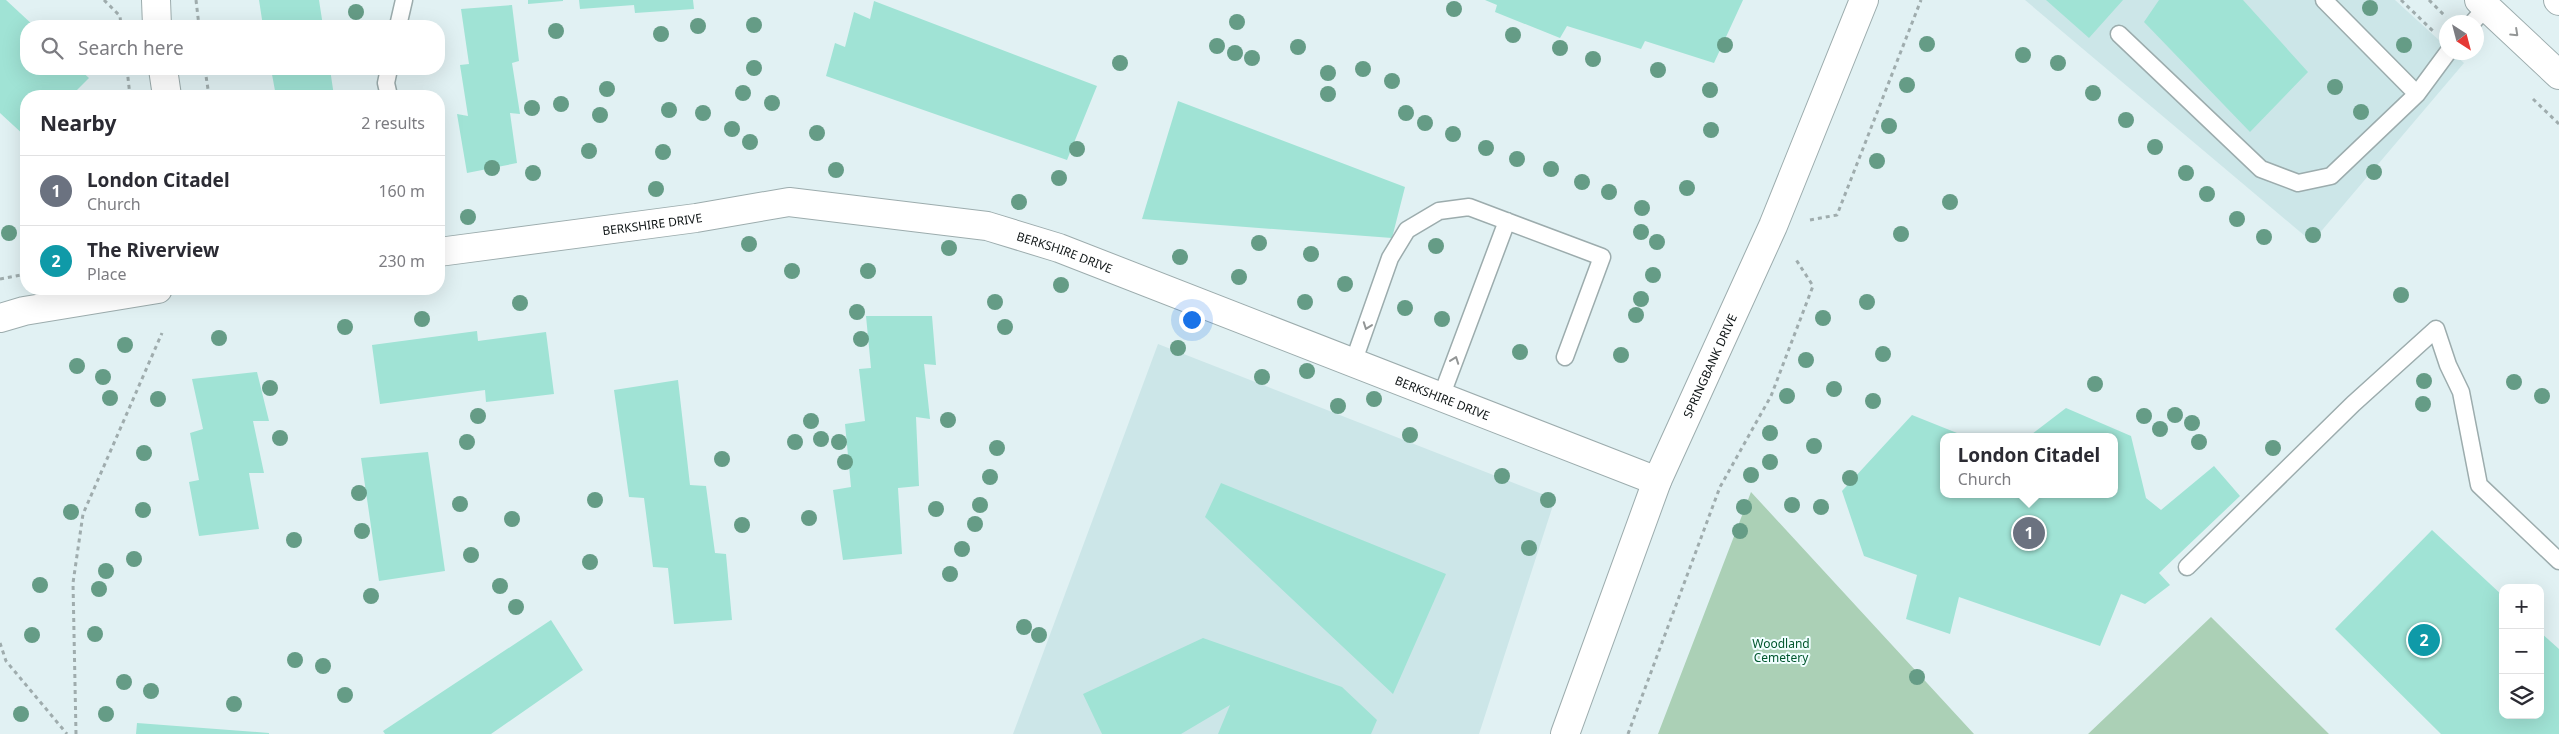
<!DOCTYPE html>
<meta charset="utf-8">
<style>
:root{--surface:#fff;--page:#f2f2f3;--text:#2b2b33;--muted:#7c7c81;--line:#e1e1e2;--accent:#6c5123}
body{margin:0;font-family:"Noto Sans",sans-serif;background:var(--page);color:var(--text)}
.controls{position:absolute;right:15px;bottom:15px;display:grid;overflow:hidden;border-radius:10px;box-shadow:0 5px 20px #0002}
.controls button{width:45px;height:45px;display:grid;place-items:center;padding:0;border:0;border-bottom:1px solid var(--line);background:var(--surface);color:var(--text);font:25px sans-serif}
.compass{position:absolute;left:2439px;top:15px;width:45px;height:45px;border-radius:50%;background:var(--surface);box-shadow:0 5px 20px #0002;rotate:144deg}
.you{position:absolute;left:1191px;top:319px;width:18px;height:18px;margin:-12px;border:4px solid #fff;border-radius:50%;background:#1a73e8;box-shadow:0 0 0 8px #1a73e833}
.badge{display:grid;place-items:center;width:32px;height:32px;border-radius:50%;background:var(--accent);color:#fff;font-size:16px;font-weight:700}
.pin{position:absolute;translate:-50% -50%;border:2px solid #fff;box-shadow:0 1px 5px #0006}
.popup{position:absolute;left:1940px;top:433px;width:178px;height:65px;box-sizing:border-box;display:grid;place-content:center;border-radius:10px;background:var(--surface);filter:drop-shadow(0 1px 4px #0005);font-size:16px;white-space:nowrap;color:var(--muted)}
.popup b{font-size:19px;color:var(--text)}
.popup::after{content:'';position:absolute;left:50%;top:100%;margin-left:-10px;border:10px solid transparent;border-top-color:var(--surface)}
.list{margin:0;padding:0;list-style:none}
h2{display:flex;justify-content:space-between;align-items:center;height:65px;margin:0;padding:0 20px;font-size:21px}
h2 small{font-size:16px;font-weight:400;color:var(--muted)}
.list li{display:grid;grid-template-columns:32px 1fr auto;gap:15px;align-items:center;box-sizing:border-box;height:70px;padding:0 20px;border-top:1px solid var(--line)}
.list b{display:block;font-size:19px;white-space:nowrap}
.list p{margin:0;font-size:16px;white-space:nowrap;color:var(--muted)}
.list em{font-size:16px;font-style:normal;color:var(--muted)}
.icon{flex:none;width:28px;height:28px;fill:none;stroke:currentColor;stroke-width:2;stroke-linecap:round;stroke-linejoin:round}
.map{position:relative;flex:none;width:2559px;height:734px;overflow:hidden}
.search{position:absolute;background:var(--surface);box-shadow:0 5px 20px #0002;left:20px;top:20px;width:425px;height:55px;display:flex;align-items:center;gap:12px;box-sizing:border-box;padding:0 18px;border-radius:20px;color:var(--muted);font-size:19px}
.panel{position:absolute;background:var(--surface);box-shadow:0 5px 20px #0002;left:20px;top:90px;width:425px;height:205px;border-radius:20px}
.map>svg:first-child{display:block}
</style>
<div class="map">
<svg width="2559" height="734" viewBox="0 0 2559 734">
<rect width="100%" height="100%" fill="#e1f1f3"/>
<!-- built -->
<path fill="#cce6e8" d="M 2025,0 L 2395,0 L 2464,63 L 2312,242 Z
M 1158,344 L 1555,499 L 1479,734 L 1013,734 Z"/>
<!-- green -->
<path fill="#abd0b6" d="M 1751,492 L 1974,734 L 1658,734 Z
M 2211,617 L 2329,734 L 2088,734 Z"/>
<!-- building -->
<path fill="#a0e3d5" d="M 0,0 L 6,0 L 34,26 L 26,26 L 26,69 L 79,69 L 89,78 L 71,96 L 26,96 L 26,137 L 0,113 Z
M 259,0 L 319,0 L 323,26 L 263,26 Z
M 528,0 L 563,0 L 563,1 L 528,4 Z
M 579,0 L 693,0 L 694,9 L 635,13 L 634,5 L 580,9 Z
M 1485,0 L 1743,0 L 1714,63 L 1645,41 L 1641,49 L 1567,26 L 1560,38 L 1495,12 L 1497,5 Z
M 2046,0 L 2123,0 L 2089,38 Z
M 2159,0 L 2243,0 L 2308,72 L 2250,132 L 2144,22 Z
M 874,1 L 1097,86 L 1067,160 L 826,76 L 835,43 L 845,47 L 854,12 L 870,19 Z
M 512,5 L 519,61 L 512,63 L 520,114 L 510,113 L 517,163 L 467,173 L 457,114 L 468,116 L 460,65 L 469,64 L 461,9 Z
M 271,69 L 330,69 L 334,96 L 276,96 Z
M 1178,101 L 1405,187 L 1392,238 L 1142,219 Z
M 866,316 L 932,316 L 936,365 L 924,364 L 930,419 L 916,417 L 919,486 L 898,488 L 902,554 L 843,560 L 833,490 L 851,487 L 845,424 L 865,421 L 859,369 L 871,368 Z
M 477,331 L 478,341 L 546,332 L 554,394 L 486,402 L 485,390 L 380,404 L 372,345 Z
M 257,372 L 269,421 L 253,421 L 264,473 L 249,473 L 259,529 L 199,536 L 189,482 L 199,480 L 190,433 L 203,429 L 192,379 Z
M 678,380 L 690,485 L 706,486 L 715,553 L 726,554 L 732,620 L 674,624 L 668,568 L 653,567 L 644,498 L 629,497 L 614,390 Z
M 2066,408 L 2131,436 L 2146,498 L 2161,510 L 2214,466 L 2240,496 L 2159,573 L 2170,585 L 2145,604 L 2121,594 L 2100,646 L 1959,597 L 1950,634 L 1906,619 L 1917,575 L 1864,556 L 1842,491 L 1912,415 L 1967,437 L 1944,437 L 1944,494 L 2114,494 L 2114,437 L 2028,437 Z
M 428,452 L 445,571 L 379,581 L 361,458 Z
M 1221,483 L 1446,574 L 1393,694 L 1205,517 Z
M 2432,530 L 2503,596 L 2503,715 L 2540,715 L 2540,632 L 2559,649 L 2559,734 L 2441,734 L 2335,629 Z
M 551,620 L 583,670 L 491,734 L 385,734 L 383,731 Z
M 1203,638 L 1342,687 L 1377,720 L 1371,734 L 1218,734 L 1230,705 L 1181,734 L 1102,734 L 1083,694 Z
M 137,723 L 269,733 L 269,734 L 136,734 Z"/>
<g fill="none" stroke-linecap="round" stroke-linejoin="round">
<defs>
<path id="service" d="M 2324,0 L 2417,94
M 2473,22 L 2491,2
M 398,26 L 404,0
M 2119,34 L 2261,169 L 2298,183 L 2331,176 L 2417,94 L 2448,52
M 389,96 L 386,83 L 389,69
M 1353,363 L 1390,258 L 1407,230 L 1439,211 L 1469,207 L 1602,257 L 1565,357
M 1441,397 L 1507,221
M 2187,567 L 2353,404 L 2436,329 L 2448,365 L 2461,392 L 2479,485 L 2559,561"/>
<path id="minor" d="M 156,0 L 157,26
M 163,69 L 167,96"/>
<g id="tertiary">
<path id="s1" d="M 439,252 L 696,218 L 789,202 L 987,226 L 1059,248 L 1657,481"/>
<path d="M 0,318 L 24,311 L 158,289"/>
</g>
<g id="secondary">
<path id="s2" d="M 1565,734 L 1657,481 L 1773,226 L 1864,0"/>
</g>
<path id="primary" d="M 2479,0 L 2559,75
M 2558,0 L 2559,1"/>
</defs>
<!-- service casing -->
<use href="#service" stroke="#9cacad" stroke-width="19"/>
<!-- minor casing -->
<use href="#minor" stroke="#9cacad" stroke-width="30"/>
<!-- tertiary casing -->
<use href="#tertiary" stroke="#9cacad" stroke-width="30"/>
<!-- secondary casing -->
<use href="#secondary" stroke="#9cacad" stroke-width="30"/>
<!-- primary casing -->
<use href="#primary" stroke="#9cacad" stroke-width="30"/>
<!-- path -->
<path stroke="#9facad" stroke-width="3" stroke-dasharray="4 4" stroke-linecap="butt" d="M 104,0 L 120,16 L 121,26
M 196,0 L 199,26
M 2401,0 L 2433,31
M 2429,0 L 2446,17
M 127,69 L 130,96
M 205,69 L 209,96
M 2533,99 L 2559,124
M 1810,220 L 1837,215 L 1921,0
M 0,279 L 26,274
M 0,643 L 6,661 L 67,734
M 76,734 L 73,583 L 83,514 L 162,333
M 1628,734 L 1720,487 L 1771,396 L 1813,286 L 1795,258"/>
<!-- service -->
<use href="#service" stroke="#fff" stroke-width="16"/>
<!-- minor -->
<use href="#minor" stroke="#fff" stroke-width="28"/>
<!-- tertiary -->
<use href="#tertiary" stroke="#fff" stroke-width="28"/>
<!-- secondary -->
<use href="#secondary" stroke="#fff" stroke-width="28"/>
<!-- primary -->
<use href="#primary" stroke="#fff" stroke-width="28"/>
</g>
<!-- trees -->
<g fill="#659c86">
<circle cx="2370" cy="8" r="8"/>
<circle cx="1454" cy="9" r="8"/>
<circle cx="356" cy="12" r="8"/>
<circle cx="1237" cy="22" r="8"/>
<circle cx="754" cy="25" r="8"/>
<circle cx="698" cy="26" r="8"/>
<circle cx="556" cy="31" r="8"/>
<circle cx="661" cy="34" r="8"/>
<circle cx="1513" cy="35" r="8"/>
<circle cx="1927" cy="44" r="8"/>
<circle cx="1725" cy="45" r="8"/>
<circle cx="2404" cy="45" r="8"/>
<circle cx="1217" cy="46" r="8"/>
<circle cx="1298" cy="47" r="8"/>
<circle cx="1560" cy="48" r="8"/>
<circle cx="1235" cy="53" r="8"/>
<circle cx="2023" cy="55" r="8"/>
<circle cx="1252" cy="58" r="8"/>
<circle cx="1593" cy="59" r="8"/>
<circle cx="1120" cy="63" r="8"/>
<circle cx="2058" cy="63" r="8"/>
<circle cx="754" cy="68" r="8"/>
<circle cx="1363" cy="69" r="8"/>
<circle cx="1658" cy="70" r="8"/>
<circle cx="1328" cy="73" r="8"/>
<circle cx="1392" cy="81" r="8"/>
<circle cx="1907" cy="85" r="8"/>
<circle cx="2335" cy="87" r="8"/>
<circle cx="607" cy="89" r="8"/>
<circle cx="1710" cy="90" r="8"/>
<circle cx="743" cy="93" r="8"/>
<circle cx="2093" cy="93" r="8"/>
<circle cx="1328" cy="94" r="8"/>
<circle cx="772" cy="103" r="8"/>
<circle cx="561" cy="104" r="8"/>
<circle cx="532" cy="108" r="8"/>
<circle cx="669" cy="110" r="8"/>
<circle cx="2361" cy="112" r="8"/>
<circle cx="703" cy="113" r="8"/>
<circle cx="1406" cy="113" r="8"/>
<circle cx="600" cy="115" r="8"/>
<circle cx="2126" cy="120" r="8"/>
<circle cx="1425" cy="123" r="8"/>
<circle cx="1889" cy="126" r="8"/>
<circle cx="732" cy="129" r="8"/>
<circle cx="1711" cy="130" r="8"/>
<circle cx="817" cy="133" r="8"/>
<circle cx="1453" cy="134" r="8"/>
<circle cx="750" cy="142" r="8"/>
<circle cx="2155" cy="147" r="8"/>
<circle cx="1486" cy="148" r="8"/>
<circle cx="1077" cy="149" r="8"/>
<circle cx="589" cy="151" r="8"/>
<circle cx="663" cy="152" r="8"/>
<circle cx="1517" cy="159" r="8"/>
<circle cx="1877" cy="161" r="8"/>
<circle cx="492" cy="168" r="8"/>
<circle cx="1551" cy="169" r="8"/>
<circle cx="836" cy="170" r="8"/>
<circle cx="2374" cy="172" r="8"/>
<circle cx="533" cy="173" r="8"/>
<circle cx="2186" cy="173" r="8"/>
<circle cx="1059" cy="178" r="8"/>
<circle cx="1582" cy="182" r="8"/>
<circle cx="1687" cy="188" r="8"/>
<circle cx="656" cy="189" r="8"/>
<circle cx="1609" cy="192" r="8"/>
<circle cx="2207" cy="194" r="8"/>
<circle cx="1019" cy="202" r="8"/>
<circle cx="1950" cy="202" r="8"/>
<circle cx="1642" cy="208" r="8"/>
<circle cx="468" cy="217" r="8"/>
<circle cx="2237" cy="219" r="8"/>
<circle cx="1641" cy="232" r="8"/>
<circle cx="9" cy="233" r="8"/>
<circle cx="1901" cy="234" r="8"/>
<circle cx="2313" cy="235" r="8"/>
<circle cx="2264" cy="237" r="8"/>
<circle cx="1657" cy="242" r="8"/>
<circle cx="1259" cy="243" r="8"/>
<circle cx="749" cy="244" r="8"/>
<circle cx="1436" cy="246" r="8"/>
<circle cx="949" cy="248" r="8"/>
<circle cx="1311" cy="254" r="8"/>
<circle cx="1180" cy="257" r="8"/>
<circle cx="792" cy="271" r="8"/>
<circle cx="868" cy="271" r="8"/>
<circle cx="1653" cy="275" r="8"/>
<circle cx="1239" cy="277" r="8"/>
<circle cx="1345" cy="284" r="8"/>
<circle cx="1061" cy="285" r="8"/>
<circle cx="2401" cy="295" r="8"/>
<circle cx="1641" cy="299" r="8"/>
<circle cx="995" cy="302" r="8"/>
<circle cx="1305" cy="302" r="8"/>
<circle cx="1867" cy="302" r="8"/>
<circle cx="520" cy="303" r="8"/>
<circle cx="1405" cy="308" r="8"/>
<circle cx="857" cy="312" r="8"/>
<circle cx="1636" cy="315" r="8"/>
<circle cx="1823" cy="318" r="8"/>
<circle cx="422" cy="319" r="8"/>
<circle cx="1442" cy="319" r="8"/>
<circle cx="345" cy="327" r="8"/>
<circle cx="1005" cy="327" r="8"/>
<circle cx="219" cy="338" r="8"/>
<circle cx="861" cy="339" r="8"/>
<circle cx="125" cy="345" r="8"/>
<circle cx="1178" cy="348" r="8"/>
<circle cx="1520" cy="352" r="8"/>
<circle cx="1883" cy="354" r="8"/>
<circle cx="1621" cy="355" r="8"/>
<circle cx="1806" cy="360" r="8"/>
<circle cx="77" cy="366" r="8"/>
<circle cx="1307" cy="371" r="8"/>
<circle cx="103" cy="377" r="8"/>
<circle cx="1262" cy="377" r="8"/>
<circle cx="2424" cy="381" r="8"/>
<circle cx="2514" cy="382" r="8"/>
<circle cx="2095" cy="384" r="8"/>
<circle cx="270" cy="388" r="8"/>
<circle cx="1834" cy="389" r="8"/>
<circle cx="1787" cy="396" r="8"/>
<circle cx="2542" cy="396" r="8"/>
<circle cx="110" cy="398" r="8"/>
<circle cx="158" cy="399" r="8"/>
<circle cx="1374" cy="399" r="8"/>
<circle cx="1873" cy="401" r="8"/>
<circle cx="2423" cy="404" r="8"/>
<circle cx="1338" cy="406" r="8"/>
<circle cx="2175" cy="415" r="8"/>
<circle cx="478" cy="416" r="8"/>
<circle cx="2144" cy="416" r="8"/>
<circle cx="948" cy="420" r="8"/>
<circle cx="811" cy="421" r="8"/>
<circle cx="2192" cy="423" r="8"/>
<circle cx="2160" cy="429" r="8"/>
<circle cx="1770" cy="433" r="8"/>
<circle cx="1410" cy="435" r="8"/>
<circle cx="280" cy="438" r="8"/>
<circle cx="821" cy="439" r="8"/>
<circle cx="467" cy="442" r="8"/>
<circle cx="795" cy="442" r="8"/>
<circle cx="839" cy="442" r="8"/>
<circle cx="2199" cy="442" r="8"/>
<circle cx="1814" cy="446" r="8"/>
<circle cx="997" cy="448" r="8"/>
<circle cx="2273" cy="448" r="8"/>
<circle cx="144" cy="453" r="8"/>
<circle cx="722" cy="459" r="8"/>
<circle cx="845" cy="462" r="8"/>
<circle cx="1770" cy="462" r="8"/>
<circle cx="1751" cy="475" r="8"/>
<circle cx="1502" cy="476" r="8"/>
<circle cx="990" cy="477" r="8"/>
<circle cx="1850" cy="478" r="8"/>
<circle cx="359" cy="493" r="8"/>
<circle cx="595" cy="500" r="8"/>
<circle cx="1548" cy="500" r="8"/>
<circle cx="460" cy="504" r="8"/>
<circle cx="980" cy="505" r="8"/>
<circle cx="1792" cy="505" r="8"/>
<circle cx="1744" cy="507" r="8"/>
<circle cx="1821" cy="507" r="8"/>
<circle cx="936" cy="509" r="8"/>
<circle cx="143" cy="510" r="8"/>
<circle cx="71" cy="512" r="8"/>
<circle cx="809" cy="518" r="8"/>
<circle cx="512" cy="519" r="8"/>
<circle cx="975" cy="524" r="8"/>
<circle cx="742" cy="525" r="8"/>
<circle cx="362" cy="531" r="8"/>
<circle cx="1740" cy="531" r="8"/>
<circle cx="294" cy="540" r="8"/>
<circle cx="1529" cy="548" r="8"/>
<circle cx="962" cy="549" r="8"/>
<circle cx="471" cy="555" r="8"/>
<circle cx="134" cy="559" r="8"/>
<circle cx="590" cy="562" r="8"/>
<circle cx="106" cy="571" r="8"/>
<circle cx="950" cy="574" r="8"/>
<circle cx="40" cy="585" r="8"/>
<circle cx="500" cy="586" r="8"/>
<circle cx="99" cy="589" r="8"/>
<circle cx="371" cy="596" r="8"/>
<circle cx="516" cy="607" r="8"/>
<circle cx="1024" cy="627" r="8"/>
<circle cx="95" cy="634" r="8"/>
<circle cx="32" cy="635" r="8"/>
<circle cx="1039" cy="635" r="8"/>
<circle cx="295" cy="660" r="8"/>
<circle cx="323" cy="666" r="8"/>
<circle cx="1917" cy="677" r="8"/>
<circle cx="124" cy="682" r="8"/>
<circle cx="151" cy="691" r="8"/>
<circle cx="345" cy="695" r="8"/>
<circle cx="234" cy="704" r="8"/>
<circle cx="21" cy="714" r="8"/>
<circle cx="106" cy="714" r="8"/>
</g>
<!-- one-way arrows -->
<defs><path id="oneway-chevron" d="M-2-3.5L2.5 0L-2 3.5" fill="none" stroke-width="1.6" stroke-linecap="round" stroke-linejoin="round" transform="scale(1.25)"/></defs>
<g stroke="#939696">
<use href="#oneway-chevron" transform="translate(2515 33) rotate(43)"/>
<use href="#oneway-chevron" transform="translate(1367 326) rotate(110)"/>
<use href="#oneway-chevron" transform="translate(1455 360) rotate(-70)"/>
</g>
<g text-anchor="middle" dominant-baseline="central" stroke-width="4" stroke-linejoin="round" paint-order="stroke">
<!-- street labels -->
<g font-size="12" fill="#0f1516" stroke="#f0feff">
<text stroke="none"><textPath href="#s1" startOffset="215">BERKSHIRE DRIVE</textPath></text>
<text stroke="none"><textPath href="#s1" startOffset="635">BERKSHIRE DRIVE</textPath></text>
<text stroke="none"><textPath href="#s2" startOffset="396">SPRINGBANK DRIVE</textPath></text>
<text stroke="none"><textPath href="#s1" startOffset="1040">BERKSHIRE DRIVE</textPath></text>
</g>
<!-- park labels -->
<g font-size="12" fill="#00562d" stroke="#f0feff">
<text x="1781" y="643">Woodland<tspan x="1781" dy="14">Cemetery</tspan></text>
</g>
</g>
</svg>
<div class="controls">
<button>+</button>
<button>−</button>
<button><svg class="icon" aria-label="layers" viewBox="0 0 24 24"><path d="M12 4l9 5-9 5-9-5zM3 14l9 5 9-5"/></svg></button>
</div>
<svg class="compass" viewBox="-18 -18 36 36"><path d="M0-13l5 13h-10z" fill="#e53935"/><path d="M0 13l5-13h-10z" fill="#7c7c81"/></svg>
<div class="you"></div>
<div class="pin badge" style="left:2029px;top:533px;background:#6b7280">1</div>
<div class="popup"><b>London Citadel</b>Church</div>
<div class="pin badge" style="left:2424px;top:640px;background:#0f9aa8">2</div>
<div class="search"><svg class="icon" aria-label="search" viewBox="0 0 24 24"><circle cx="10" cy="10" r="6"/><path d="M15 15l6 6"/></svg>Search here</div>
<section class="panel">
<h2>Nearby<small>2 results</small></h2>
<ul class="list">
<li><span class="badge" style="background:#6b7280">1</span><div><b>London Citadel</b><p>Church</p></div><em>160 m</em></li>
<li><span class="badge" style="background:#0f9aa8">2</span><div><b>The Riverview</b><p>Place</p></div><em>230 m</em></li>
</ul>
</section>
</div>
